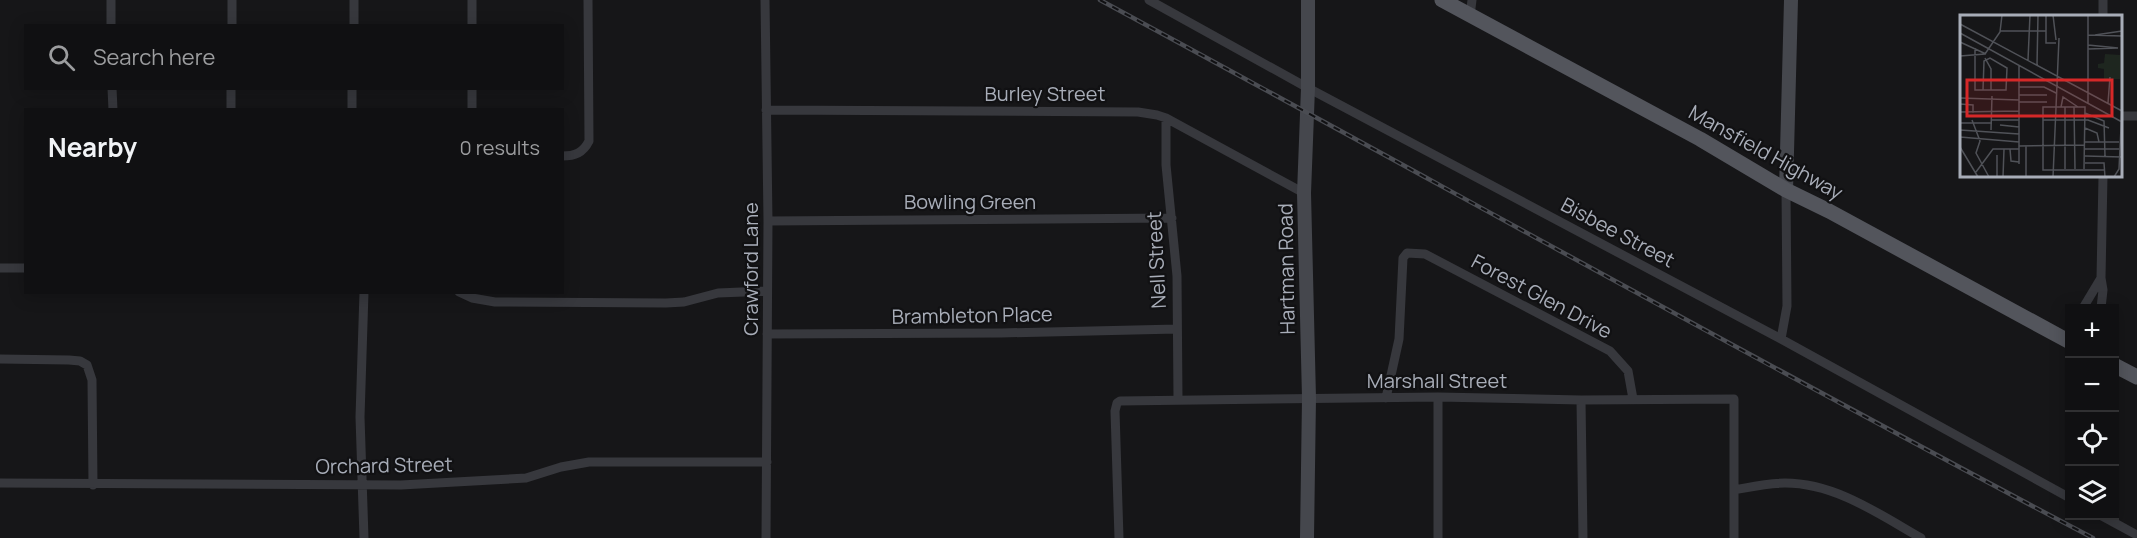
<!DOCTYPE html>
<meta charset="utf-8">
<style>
:root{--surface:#101012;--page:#19191b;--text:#f1f3f6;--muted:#9c9d9f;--line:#303032}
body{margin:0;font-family:Manrope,sans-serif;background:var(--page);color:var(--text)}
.controls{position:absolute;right:18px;bottom:18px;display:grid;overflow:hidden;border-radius:0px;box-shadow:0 3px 15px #0003}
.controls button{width:54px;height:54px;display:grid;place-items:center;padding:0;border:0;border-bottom:2px solid var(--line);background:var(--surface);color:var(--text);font:30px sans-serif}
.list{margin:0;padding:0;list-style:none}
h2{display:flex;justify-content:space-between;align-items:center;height:78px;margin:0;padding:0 24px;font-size:26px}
h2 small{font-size:20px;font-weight:400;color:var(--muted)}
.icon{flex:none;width:33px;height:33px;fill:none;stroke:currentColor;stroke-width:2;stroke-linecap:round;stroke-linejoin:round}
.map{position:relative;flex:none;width:2137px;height:538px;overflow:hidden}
.search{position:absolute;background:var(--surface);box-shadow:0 3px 15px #0003;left:24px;top:24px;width:540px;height:66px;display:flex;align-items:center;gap:15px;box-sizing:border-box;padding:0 21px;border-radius:0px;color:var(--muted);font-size:22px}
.panel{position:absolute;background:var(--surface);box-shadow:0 3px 15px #0003;left:24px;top:108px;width:540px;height:186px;border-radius:0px}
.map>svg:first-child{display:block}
</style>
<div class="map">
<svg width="2137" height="538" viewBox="0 0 2137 538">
<rect width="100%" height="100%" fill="#161618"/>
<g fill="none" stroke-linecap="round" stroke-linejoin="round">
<!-- street -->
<path stroke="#37383d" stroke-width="9" d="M 111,0 L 111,26
M 765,0 L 768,221 L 766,538
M 1149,0 L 1308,88 L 1781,339 L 2070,498
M 1470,16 L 1472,0
M 2103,16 L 2103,0
M 232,26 L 232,0
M 354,26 L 354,0
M 472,26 L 472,0
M 112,88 L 113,110
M 231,110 L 231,88
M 352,110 L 352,88
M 472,110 L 472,88
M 766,110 L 1138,112 L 1157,115 L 1166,118 L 1304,193
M 2120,116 L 2137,116
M 1166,118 L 1166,165 L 1177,276 L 1178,399
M 562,156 C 575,156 583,153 589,141 L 588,0
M 768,221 L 1172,218
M 0,268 L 26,268
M 459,292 L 472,298 L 495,302 L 666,303 L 684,302 L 718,293 L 767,291
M 2083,308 L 2101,278
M 2101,308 L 2103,290 L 2101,278 L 2103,176
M 767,334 L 1001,333 L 1177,329
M 1781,339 L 1787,306 L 1786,190
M 0,359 L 69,360 L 80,361 L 87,365 L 92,380 L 93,485
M 1438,397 L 1438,538
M 1386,398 L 1399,339 L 1403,258 L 1407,253 L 1425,254 L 1610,351 L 1628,371 L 1633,399
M 1581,400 L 1583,538
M 0,483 L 401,485 L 526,478 L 561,467 L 589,462 L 767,462
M 1734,490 C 1751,487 1768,483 1785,483 C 1835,483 1879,514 1921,538
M 2102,516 L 2137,535
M 364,538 L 360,417 L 364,292
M 1119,538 L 1115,411 L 1117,403 L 1120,401 L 1438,397 L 1581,400 L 1734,399 L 1734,538"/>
<!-- secondary -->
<path stroke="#45474d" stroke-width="14" d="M 1786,190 L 1791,0
M 1307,538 L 1309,398 L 1304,193 L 1308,88 L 1308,0"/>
<!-- primary -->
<path stroke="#53555c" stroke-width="15" d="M 1442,0 L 1700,139 L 1786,190 L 1829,211 L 2070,342
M 2114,365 L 2137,377"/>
<defs>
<path id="rail" d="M 1100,0 C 1431,179 1760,363 2093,538"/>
</defs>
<!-- rail casing -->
<use href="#rail" stroke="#4a4c52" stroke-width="4.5"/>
<!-- rail -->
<use href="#rail" stroke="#111113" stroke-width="2" stroke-dasharray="7" stroke-linecap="butt"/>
</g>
<g text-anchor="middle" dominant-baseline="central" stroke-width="4.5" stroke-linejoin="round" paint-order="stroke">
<!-- street labels -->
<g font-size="20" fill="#a8adb8" stroke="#111113">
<text x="1045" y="93">Burley Street</text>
<text transform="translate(1766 152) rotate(29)">Mansfield Highway</text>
<text x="970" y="201">Bowling Green</text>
<text transform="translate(1618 232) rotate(28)">Bisbee Street</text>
<text transform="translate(1156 260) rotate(-93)">Nell Street</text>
<text transform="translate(750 269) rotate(-90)">Crawford Lane</text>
<text transform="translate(1286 269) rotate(-91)">Hartman Road</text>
<text transform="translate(1542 296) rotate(28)">Forest Glen Drive</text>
<text transform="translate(972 315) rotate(-1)">Brambleton Place</text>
<text x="1437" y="380">Marshall Street</text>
<text transform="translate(384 465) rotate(-1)">Orchard Street</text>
</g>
</g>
<!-- overview -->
<g transform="translate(1960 15)">
<rect width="162" height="162" fill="#161618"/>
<path d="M 145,39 L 160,40 L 160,64 L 144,64 L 144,54 L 138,53 L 138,49 L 144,48 Z" fill="#1e261f"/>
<path fill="none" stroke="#505258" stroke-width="1.5" d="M 86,0 L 86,28 L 96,28M 93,0 L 96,25M 0,9 L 162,96M 40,16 L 86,16M 0,18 L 162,107M 128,20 L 162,21M 135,20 L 162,16M 0,27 L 26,39M 128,30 L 158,33 L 128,34M 15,33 L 15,75 L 46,75 L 47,53 L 30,43 L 24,46 L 23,75M 0,41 L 25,39 L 40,17 L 42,0M 25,43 L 31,54 L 31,75M 68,45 L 70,0M 59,50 L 59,149M 77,50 L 78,0M 59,72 L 84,72 L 96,78M 59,80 L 87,80M 0,83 L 59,85M 59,87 L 87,87M 128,88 L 128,0M 148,88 L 150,62M 0,89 L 13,90 L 13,98M 101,92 L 103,82 L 118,92M 105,92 L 105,154M 114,92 L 115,154M 0,97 L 59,96M 125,98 L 144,106 L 145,141M 12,105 L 20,126 L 16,138 L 29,162M 32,105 L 59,105M 83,105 L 128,105 L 149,113M 0,108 L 32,108M 40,110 L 59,112M 125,113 L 137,118 L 139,127M 0,115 L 59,119M 31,115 L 32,81M 0,122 L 59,127M 125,127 L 159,127M 59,131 L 125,130M 66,131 L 66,162M 0,132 L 18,162M 50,134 L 51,146 L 59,147M 125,134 L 159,134M 125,141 L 162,142M 125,148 L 144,148 L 145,162M 124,154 L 125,92 L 83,92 L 83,155 L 145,155M 16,157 L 33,134 L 59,134M 37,162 L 37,140M 43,162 L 44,134M 93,162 L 99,23M 154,162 L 159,154 L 162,92"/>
<path fill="#d62828" fill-opacity="0.15" stroke="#d62828" stroke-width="3" d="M 7,65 L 152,65 L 152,101 L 7,101 Z"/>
<rect width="162" height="162" fill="none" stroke="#a8adb8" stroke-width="3"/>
</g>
</svg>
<div class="controls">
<button>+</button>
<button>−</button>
<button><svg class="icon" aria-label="locate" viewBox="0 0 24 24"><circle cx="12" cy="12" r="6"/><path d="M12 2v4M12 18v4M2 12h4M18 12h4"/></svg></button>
<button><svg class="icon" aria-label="layers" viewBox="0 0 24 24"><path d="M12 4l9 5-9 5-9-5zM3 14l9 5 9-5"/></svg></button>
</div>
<div class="search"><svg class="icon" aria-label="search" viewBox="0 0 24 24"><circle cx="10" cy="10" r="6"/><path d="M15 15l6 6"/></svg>Search here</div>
<section class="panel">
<h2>Nearby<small>0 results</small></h2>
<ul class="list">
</ul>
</section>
</div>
